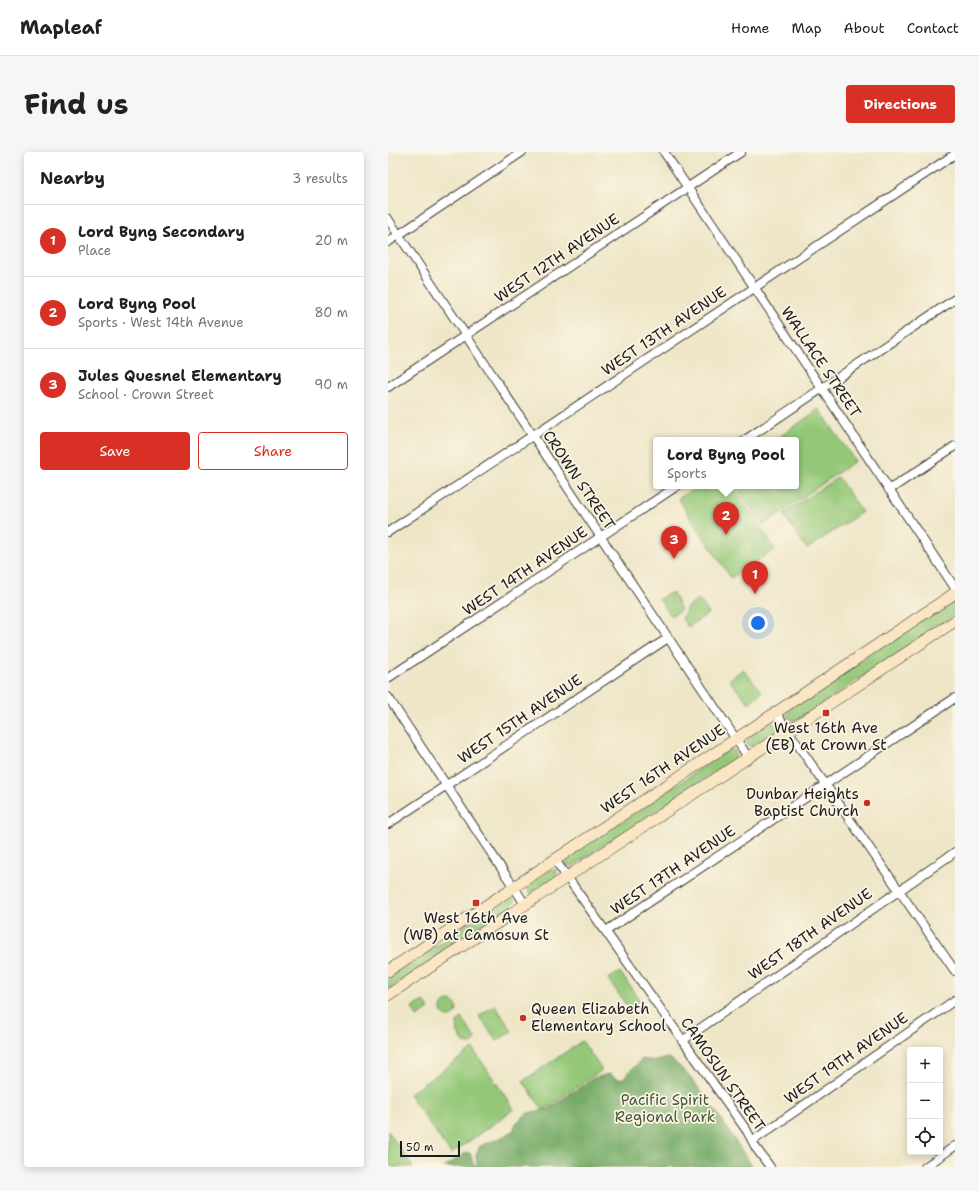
<!DOCTYPE html>
<meta charset="utf-8">
<style>
:root{--surface:#fff;--page:#f6f6f6;--text:#202124;--muted:#757577;--line:#e0e0e0;--accent:#d93025}
body{margin:0;font-family:"Shantell Sans",sans-serif;background:var(--page);color:var(--text)}
.controls{position:absolute;right:12px;bottom:12px;display:grid;overflow:hidden;border-radius:4px;box-shadow:0 2px 10px #0003}
.controls button{width:36px;height:36px;display:grid;place-items:center;padding:0;border:0;border-bottom:1px solid var(--line);background:var(--surface);color:var(--text);font:20px sans-serif}
.scale{position:absolute;left:12px;bottom:10px;width:60px;box-sizing:border-box;padding-left:4px;border:2px solid #1c1c1c;border-top:0;font-size:11px;line-height:14px;white-space:nowrap;color:#1c1c1c;-webkit-text-stroke:3px #fcf5e5;paint-order:stroke}
.you{position:absolute;left:370px;top:471px;width:14px;height:14px;margin:-10px;border:3px solid #fff;border-radius:50%;background:#1a73e8;box-shadow:0 0 0 6px #1a73e833}
.badge{display:grid;place-items:center;width:26px;height:26px;border-radius:50%;background:var(--accent);color:#fff;font-size:13px;font-weight:700}
.pin{position:absolute;translate:-50% -33px;filter:drop-shadow(0 1px 2px #0008)}
.pin::after{content:'';position:absolute;top:21px;width:14px;height:12px;background:inherit;clip-path:polygon(0 0,100% 0,50% 100%)}
.popup{position:absolute;left:265px;top:285px;width:146px;height:52px;box-sizing:border-box;display:grid;place-content:center;border-radius:4px;background:var(--surface);filter:drop-shadow(0 1px 3px #0005);font-size:13px;white-space:nowrap;color:var(--muted)}
.popup b{font-size:15px;color:var(--text)}
.popup::after{content:'';position:absolute;left:50%;top:100%;margin-left:-8px;border:8px solid transparent;border-top-color:var(--surface)}
.list{margin:0;padding:0;list-style:none}
h2{display:flex;justify-content:space-between;align-items:center;height:52px;margin:0;padding:0 16px;font-size:17px}
h2 small{font-size:13px;font-weight:400;color:var(--muted)}
.list li{display:grid;grid-template-columns:26px 1fr auto;gap:12px;align-items:center;box-sizing:border-box;height:72px;padding:0 16px;border-top:1px solid var(--line)}
.list b{display:block;font-size:15px;white-space:nowrap}
.list p{margin:0;font-size:13px;white-space:nowrap;color:var(--muted)}
.list em{font-size:13px;font-style:normal;color:var(--muted)}
.actions{display:flex;gap:8px;padding:12px 16px}
.actions a{flex:1;padding:9px 0;border:1px solid var(--accent);border-radius:4px;text-align:center;font-size:14px;color:var(--accent)}
.actions .main{background:var(--accent);color:#fff}
.icon{flex:none;width:22px;height:22px;fill:none;stroke:currentColor;stroke-width:2;stroke-linecap:round;stroke-linejoin:round}
.map{position:relative;flex:none;width:567px;height:1015px;overflow:hidden;border-radius:4px}
header{display:flex;align-items:center;gap:24px;box-sizing:border-box;height:56px;padding:0 20px;background:var(--surface);border-bottom:1px solid var(--line)}
header strong{font-size:19px}
nav{display:flex;gap:22px;margin-inline-start:auto;font-size:14px}
.intro{display:flex;align-items:center;justify-content:space-between;box-sizing:border-box;height:96px;padding:0 24px}
h1{margin:0;font-size:28px}
.button{padding:10px 18px;border-radius:4px;background:var(--accent);color:#fff;font-size:14px;font-weight:700}
main{display:flex;gap:24px;padding:0 24px}
aside{flex:1;background:var(--surface);border-radius:4px;box-shadow:0 2px 10px #0003}
.map>svg:first-child{display:block}
</style>
<header>
<strong>Mapleaf</strong>
<nav><a>Home</a><a>Map</a><a>About</a><a>Contact</a></nav>
</header>
<div class="intro"><h1>Find us</h1><a class="button">Directions</a></div>
<main>
<aside>
<h2>Nearby<small>3 results</small></h2>
<ul class="list">
<li><span class="badge">1</span><div><b>Lord Byng Secondary</b><p>Place</p></div><em>20 m</em></li>
<li><span class="badge">2</span><div><b>Lord Byng Pool</b><p>Sports · West 14th Avenue</p></div><em>80 m</em></li>
<li><span class="badge">3</span><div><b>Jules Quesnel Elementary</b><p>School · Crown Street</p></div><em>90 m</em></li>
</ul>
<div class="actions"><a class="main">Save</a><a>Share</a></div>
</aside>
<div class="map">
<svg width="567" height="1015" viewBox="0 0 567 1015">
<rect width="100%" height="100%" fill="#fcf5e5"/>
<filter id="ink" filterUnits="userSpaceOnUse"><feTurbulence type="fractalNoise" baseFrequency=".025" numOctaves="2"/><feDisplacementMap in="SourceGraphic" scale="8" xChannelSelector="R" yChannelSelector="G"/><feConvolveMatrix kernelMatrix="1 2 1 2 8 2 1 2 1" color-interpolation-filters="sRGB"/></filter>
<filter id="wash" filterUnits="userSpaceOnUse"><feTurbulence type="fractalNoise" baseFrequency=".012" numOctaves="4" result="noise"/><feDisplacementMap in="SourceGraphic" scale="16" xChannelSelector="R" yChannelSelector="G"/><feGaussianBlur stdDeviation="0.9" result="paint"/><feColorMatrix in="noise" values="0 0 0 0 0 0 0 0 0 0 0 0 0 0 0 0 0 1.4 0 .05"/><feComposite in="paint" operator="in"/></filter>
<g filter="url(#wash)">
<rect width="100%" height="100%" fill="#eee6c7"/>
<!-- green -->
<path fill="#94c878" stroke="#58724a" d="M 431,257 L 467,309 L 375,373 L 348,334 L 408,334 L 408,288 L 387,288 Z
M 450,325 L 474,360 L 419,397 L 395,362 Z
M 310,334 L 345,334 L 387,397 L 343,426 L 290,347 Z
M 285,441 L 293,458 L 283,464 L 271,447 L 279,442 Z
M 311,447 L 321,461 L 300,475 L 294,467 L 299,455 Z
M 564,451 L 567,452 L 565,464 L 413,566 L 403,568 L 399,565 L 399,561 L 408,551 L 554,454 Z
M 355,517 L 374,540 L 361,551 L 341,528 Z
M 386,571 L 389,575 L 388,581 L 367,594 L 361,594 L 359,592 L 359,588 C 367,581 375,572 386,571 Z
M 342,597 L 348,599 L 347,606 L 185,714 L 179,714 L 178,709 L 182,704 Z
M 162,718 L 168,718 L 169,724 L 143,742 L 137,734 Z
M 124,745 L 127,749 L 124,754 L 0,837 L 0,826 L 120,746 Z
M 232,820 L 252,849 L 241,857 L 220,827 Z
M53 857a8 8 0 1 1 16 0a8 8 0 1 1-16 0Z
M 36,849 L 41,857 L 29,865 L 24,856 Z
M 107,853 L 124,879 L 109,889 L 91,864 Z
M 74,866 L 88,888 L 83,892 L 76,891 L 70,881 L 69,870 Z
M 194,889 L 214,918 L 155,958 L 135,929 Z
M 85,897 L 126,957 L 63,1002 L 21,942 Z
M 0,979 L 25,1015 L 0,1015 Z"/>
<!-- forest -->
<path fill="#77ac68" stroke="#4a6442" d="M 280,906 C 304,917 347,990 365,1015 L 56,1015 L 78,1001 L 82,1001 L 86,1014 L 89,1014 L 88,1002 L 92,994 L 110,987 L 125,979 L 128,971 L 140,961 L 160,957 L 206,926 L 221,922 L 229,927 L 234,927 L 254,907 L 268,909 Z"/>
</g>
<g filter="url(#ink)">
<g fill="none" stroke-linecap="round" stroke-linejoin="round">
<defs>
<path id="minor" d="M 276,0 L 567,436
M 0,67 L 360,605
M 0,90 L 134,0
M 0,235 L 353,0
M 357,288 L 567,147
M 501,338 L 567,294
M 0,380 L 567,2
M 0,526 L 289,334
M 0,545 L 137,752
M 387,560 L 567,819
M 0,672 L 280,486
M 167,708 L 359,979 L 368,996 L 382,1015
M 218,779 L 567,546
M 294,889 L 567,700
M 366,988 L 567,848
M 537,1015 L 567,994"/>
<path id="secondary" d="M 0,819 L 567,441
M 0,843 L 567,469"/>
</defs>
<!-- minor casing -->
<use href="#minor" stroke="#3c3a36" stroke-width="10"/>
<!-- secondary casing -->
<use href="#secondary" stroke="#3c3a36" stroke-width="12"/>
<!-- minor -->
<use href="#minor" stroke="#fff" stroke-width="8"/>
<!-- secondary -->
<use href="#secondary" stroke="#fbe6c4" stroke-width="11"/>
</g>
</g>
<!-- markers -->
<g fill="#c8321e" stroke="#fcf5e5" stroke-width="1.5">
<rect x="434" y="557" width="8" height="8" rx="2"/>
<circle cx="479" cy="651" r="4"/>
<rect x="84" y="747" width="8" height="8" rx="2"/>
<circle cx="135" cy="866" r="4"/>
</g>
<g text-anchor="middle" dominant-baseline="central" stroke-width="3.5" stroke-linejoin="round" paint-order="stroke">
<!-- street labels -->
<g font-size="15" fill="#1c1c1c" stroke="#fcf5e5">
<text transform="translate(169 106) rotate(-34)">WEST 12TH AVENUE</text>
<text transform="translate(276 179) rotate(-34)">WEST 13TH AVENUE</text>
<text transform="translate(433 210) rotate(56)">WALLACE STREET</text>
<text transform="translate(191 328) rotate(56)">CROWN STREET</text>
<text transform="translate(137 419) rotate(-34)">WEST 14TH AVENUE</text>
<text transform="translate(132 567) rotate(-34)">WEST 15TH AVENUE</text>
<text transform="translate(275 617) rotate(-34)">WEST 16TH AVENUE</text>
<text transform="translate(285 718) rotate(-34)">WEST 17TH AVENUE</text>
<text transform="translate(422 782) rotate(-35)">WEST 18TH AVENUE</text>
<text transform="translate(458 906) rotate(-35)">WEST 19TH AVENUE</text>
<text transform="translate(335 922) rotate(55)">CAMOSUN STREET</text>
</g>
<!-- poi labels -->
<g font-size="15" fill="#1c1c1c" stroke="#fcf5e5">
<text x="438" y="576">West 16th Ave<tspan x="438" dy="17">(EB) at Crown St</tspan></text>
<text x="471" y="642" text-anchor="end">Dunbar Heights<tspan x="471" dy="17">Baptist Church</tspan></text>
<text x="88" y="766">West 16th Ave<tspan x="88" dy="17">(WB) at Camosun St</tspan></text>
<text x="143" y="857" text-anchor="start">Queen Elizabeth<tspan x="143" dy="17">Elementary School</tspan></text>
</g>
<!-- park labels -->
<g font-size="15" fill="#46583c" stroke="#fcf5e5">
<text x="277" y="948">Pacific Spirit<tspan x="277" dy="17">Regional Park</tspan></text>
</g>
</g>
</svg>
<div class="controls">
<button>+</button>
<button>−</button>
<button><svg class="icon" aria-label="locate" viewBox="0 0 24 24"><circle cx="12" cy="12" r="6"/><path d="M12 2v4M12 18v4M2 12h4M18 12h4"/></svg></button>
</div>
<div class="scale">50 m</div>
<div class="you"></div>
<div class="pin badge" style="left:367px;top:442px">1</div>
<div class="pin badge" style="left:338px;top:383px">2</div>
<div class="popup"><b>Lord Byng Pool</b>Sports</div>
<div class="pin badge" style="left:286px;top:407px">3</div>
</div>
</main>
